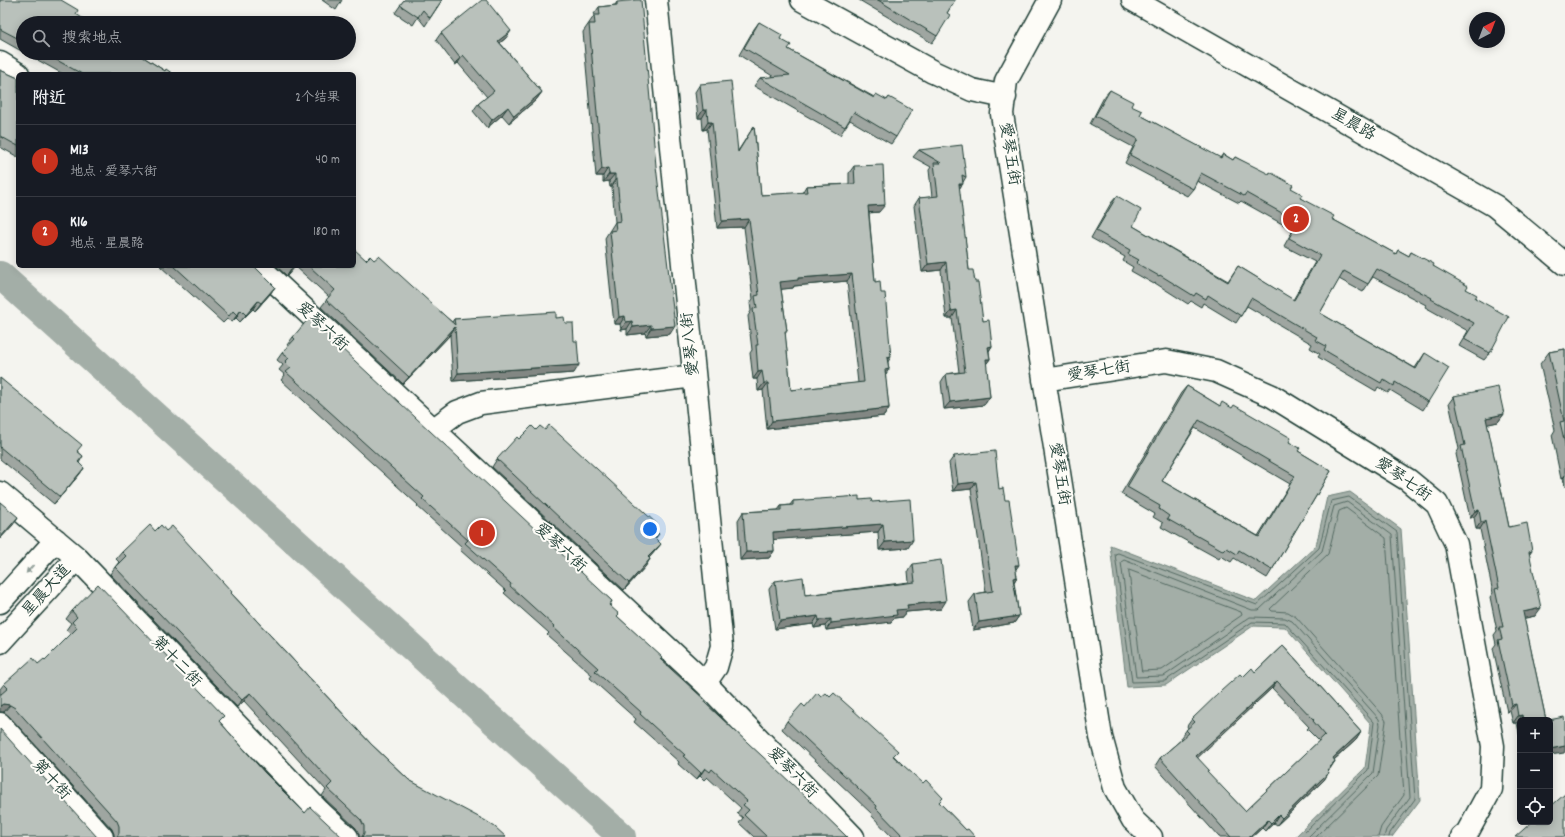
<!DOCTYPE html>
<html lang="zh">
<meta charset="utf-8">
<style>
:root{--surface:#171b24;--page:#242831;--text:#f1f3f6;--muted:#9ea1a6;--line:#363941;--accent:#c8321e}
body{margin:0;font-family:Dekko,"LXGW WenKai TC",sans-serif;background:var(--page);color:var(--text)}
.controls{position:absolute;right:12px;bottom:12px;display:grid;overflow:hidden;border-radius:6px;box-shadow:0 2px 10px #0003}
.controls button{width:36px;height:36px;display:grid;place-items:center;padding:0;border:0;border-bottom:1px solid var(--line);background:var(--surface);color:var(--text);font:20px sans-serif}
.compass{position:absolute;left:1469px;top:12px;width:36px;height:36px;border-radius:50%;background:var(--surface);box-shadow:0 2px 10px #0003;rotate:42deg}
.you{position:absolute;left:650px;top:529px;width:14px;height:14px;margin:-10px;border:3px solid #fff;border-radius:50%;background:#1a73e8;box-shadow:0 0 0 6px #1a73e833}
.badge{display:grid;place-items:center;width:26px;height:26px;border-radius:50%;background:var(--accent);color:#fff;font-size:13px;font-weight:700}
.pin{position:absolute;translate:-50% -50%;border:2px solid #fff;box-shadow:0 1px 4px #0006}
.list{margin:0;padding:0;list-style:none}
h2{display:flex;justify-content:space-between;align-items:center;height:52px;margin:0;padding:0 16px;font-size:17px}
h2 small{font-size:13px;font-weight:400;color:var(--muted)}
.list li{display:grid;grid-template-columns:26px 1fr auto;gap:12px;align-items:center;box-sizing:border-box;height:72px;padding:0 16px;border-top:1px solid var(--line)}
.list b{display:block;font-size:15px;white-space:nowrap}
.list p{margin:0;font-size:13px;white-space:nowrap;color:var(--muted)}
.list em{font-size:13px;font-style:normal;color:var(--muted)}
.icon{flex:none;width:22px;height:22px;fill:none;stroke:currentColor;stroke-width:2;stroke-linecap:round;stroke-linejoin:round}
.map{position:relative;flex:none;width:1565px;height:837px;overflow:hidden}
.search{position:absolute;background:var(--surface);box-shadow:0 2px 10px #0003;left:16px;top:16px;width:340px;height:44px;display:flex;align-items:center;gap:10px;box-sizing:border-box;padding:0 14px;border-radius:22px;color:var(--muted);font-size:15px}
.panel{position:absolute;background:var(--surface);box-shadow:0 2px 10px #0003;left:16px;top:72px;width:340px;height:196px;border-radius:6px}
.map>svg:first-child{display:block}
</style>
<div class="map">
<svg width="1565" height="837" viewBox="0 0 1565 837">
<rect width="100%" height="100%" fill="#f4f4ef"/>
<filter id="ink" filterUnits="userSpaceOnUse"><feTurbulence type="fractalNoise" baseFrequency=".025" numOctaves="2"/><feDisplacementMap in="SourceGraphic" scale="8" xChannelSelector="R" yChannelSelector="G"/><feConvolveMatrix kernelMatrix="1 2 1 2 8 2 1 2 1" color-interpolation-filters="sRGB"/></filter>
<g filter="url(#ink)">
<!-- water -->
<path fill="#a3aea7" stroke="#6e8179" d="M 1350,492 L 1401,529 L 1420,800 L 1392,837 L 1295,837 L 1365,768 L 1371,724 L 1285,627 L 1253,626 L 1166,685 L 1127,687 L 1110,545 L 1256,601 L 1316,546 L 1327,497 Z"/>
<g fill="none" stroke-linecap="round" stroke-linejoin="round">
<!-- shore -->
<path stroke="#546a62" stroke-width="1" d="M 1129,570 L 1241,612 L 1242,615 L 1162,670 L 1142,671 Z
M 1300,837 L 1368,770 L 1374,722 L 1285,623 L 1252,622 L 1165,681 L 1132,682 L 1115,554 L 1118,553 L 1257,605 L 1319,548 L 1331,501 L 1349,497 L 1397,532 L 1415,799 L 1390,833 L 1389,837
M 1308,837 L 1373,773 L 1380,725 L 1379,719 L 1292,621 L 1285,618 L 1250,617 L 1164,676 L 1136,677 L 1121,562 L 1124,560 L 1252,610 L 1259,610 L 1322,551 L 1334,506 L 1347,502 L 1392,535 L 1410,797 L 1386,830 L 1384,837
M 1316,837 L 1378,776 L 1386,721 L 1382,714 L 1296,617 L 1288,612 L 1272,611 L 1270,609 L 1328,554 L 1339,511 L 1346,508 L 1386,538 L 1404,795 L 1381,827 L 1378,837"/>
<!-- canal -->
<path stroke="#a3aea7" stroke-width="28" d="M 0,275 L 622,837"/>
<defs>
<path id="street" d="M 656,0 L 722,646 L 716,667 L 705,683
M 802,0 L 933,72 L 972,90 L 1005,97
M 1050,0 L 1006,81 L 1002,114 L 1101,737 L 1115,788 L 1133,820 L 1151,837
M 0,63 L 18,74
M 258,266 L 705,683 L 853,837
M 1044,380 L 1166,361 L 1216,371 L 1272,396 L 1408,480 L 1437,504 L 1456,544 L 1493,746 L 1491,789 L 1467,833 L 1462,837
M 433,430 L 457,412 L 481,403 L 694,376
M 0,493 L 77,558 L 319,811 L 347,837
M 0,602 L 56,540
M 0,642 L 77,558
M 0,724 L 102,837"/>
<path id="secondary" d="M 1133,0 L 1495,206 L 1565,264"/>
</defs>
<!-- street casing -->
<use href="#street" stroke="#1f3d34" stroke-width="25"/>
<!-- secondary casing -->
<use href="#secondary" stroke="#1f3d34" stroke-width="25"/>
<!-- street -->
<use href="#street" stroke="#fdfcf7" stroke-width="22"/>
<!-- secondary -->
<use href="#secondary" stroke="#fdfcf7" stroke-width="22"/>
</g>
<!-- wall -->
<path fill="#9fa6a1" stroke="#1f3d34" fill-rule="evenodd" d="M 0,0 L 76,14 L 23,23 L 23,52 L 0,39 Z
M 322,0 L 342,0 L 336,10 Z
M 404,0 L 442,0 L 425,26 L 418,17 L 413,25 L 395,13 Z
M 859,0 L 955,0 L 947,13 L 937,36 L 932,43 Z
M 617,2 L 670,334 L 646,336 L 645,333 L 627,335 L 627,329 L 621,330 L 620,324 L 614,324 L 605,238 L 615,222 L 612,187 L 610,187 L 609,181 L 603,182 L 603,176 L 596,176 L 583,32 L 594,16 L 594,14 L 599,7 L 615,5 Z
M 759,22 L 780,39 L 788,49 L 874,97 L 887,100 L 889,97 L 896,137 L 891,144 L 850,120 L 840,135 L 754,86 L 760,78 L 774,77 L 739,55 L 754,29 Z
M 441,33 L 506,38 L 500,43 L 542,92 L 536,100 L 509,123 L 502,115 L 487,128 L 473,111 L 478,104 L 487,97 L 458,63 L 455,65 L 436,40 Z
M 25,53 L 137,53 L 165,71 L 173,74 L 63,74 Z
M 0,70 L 18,78 L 18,157 L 0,147 Z
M 700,84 L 738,151 L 754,126 L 761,195 L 802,193 L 806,186 L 849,184 L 849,173 L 854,166 L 879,212 L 869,213 L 875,282 L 889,369 L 885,375 L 889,408 L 884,416 L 767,429 L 763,390 L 758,391 L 757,379 L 753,379 L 750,353 L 752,350 L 748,316 L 751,311 L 750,303 L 753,299 L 744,227 L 717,228 L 707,129 L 703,130 L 702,118 L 698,118 L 695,92 ZM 847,281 L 858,383 L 791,390 L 785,334 L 787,331 L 781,289 L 793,288 L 794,286 Z
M 1110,90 L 1131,106 L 1140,115 L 1220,158 L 1223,154 L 1233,160 L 1235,157 L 1291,188 L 1300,198 L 1332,219 L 1396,254 L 1398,250 L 1409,256 L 1411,252 L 1433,266 L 1466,289 L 1475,298 L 1490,353 L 1484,360 L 1459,346 L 1468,331 L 1425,307 L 1426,305 L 1373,277 L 1368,284 L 1363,292 L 1339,279 L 1320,313 L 1415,368 L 1425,353 L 1428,402 L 1423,410 L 1390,390 L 1388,393 L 1378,387 L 1376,391 L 1318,357 L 1320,354 L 1310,348 L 1312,344 L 1247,306 L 1236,323 L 1203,303 L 1201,307 L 1191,301 L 1188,304 L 1155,283 L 1154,284 L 1131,271 L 1133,267 L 1123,261 L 1125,257 L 1091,238 L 1111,203 L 1117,196 L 1133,226 L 1228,281 L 1238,266 L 1293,300 L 1315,262 L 1284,246 L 1293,230 L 1241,201 L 1239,203 L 1197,181 L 1193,189 L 1187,196 L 1125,163 L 1133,147 L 1090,124 L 1104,97 Z
M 919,150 L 966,177 L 959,189 L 969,270 L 975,282 L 983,321 L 992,346 L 989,351 L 990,359 L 986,364 L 990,397 L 984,405 L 944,409 L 941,382 L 946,374 L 959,372 L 952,318 L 946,318 L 941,270 L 922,272 L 914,206 L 919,198 L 932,197 L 929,170 L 931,167 L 913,157 Z
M 366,260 L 374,260 L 452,322 L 454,319 L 556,318 L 565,323 L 574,373 L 453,381 L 450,335 L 403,384 L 321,307 L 329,297 L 295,266 L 287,276 L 276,266 L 354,266 Z
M 160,266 L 254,266 L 275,287 L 270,294 L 255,311 L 253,309 L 240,322 L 236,318 L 232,322 L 227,319 L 223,323 Z
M 293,337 L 612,601 L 610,605 L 617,616 L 704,702 L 847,837 L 754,837 L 739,823 L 743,818 L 737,813 L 741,808 L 707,777 L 704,780 L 700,776 L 696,780 L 678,764 L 679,762 L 634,722 L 636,719 L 590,678 L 592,675 L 547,635 L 549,633 L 504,593 L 506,591 L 460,550 L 462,547 L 417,506 L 418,505 L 281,380 L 285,375 L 279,370 L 283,365 L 277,360 L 282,353 L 289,346 L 287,345 Z
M 1565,349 L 1565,487 L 1563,478 L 1561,479 L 1552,435 L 1555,430 L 1540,364 L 1549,352 Z
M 0,378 L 77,451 L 83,456 L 79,463 L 84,468 L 79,475 L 54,504 L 0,459 Z
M 1187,386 L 1220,406 L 1289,442 L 1298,451 L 1331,471 L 1272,570 L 1267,578 L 1234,558 L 1231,562 L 1221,556 L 1219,559 L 1161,527 L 1163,523 L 1153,517 L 1155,514 L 1121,494 L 1181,393 ZM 1195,428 L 1290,484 L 1258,536 L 1162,481 Z
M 1454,396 L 1504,414 L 1498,422 L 1487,424 L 1509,527 L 1529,555 L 1535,616 L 1524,618 L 1546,720 L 1520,720 L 1520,738 L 1517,723 L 1513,723 L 1510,711 L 1507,712 L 1493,648 L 1496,644 L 1494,635 L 1497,631 L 1490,597 L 1493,593 L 1480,529 L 1476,529 L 1474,517 L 1470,518 L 1456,454 L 1459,449 L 1449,403 Z
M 536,430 L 653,529 L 659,534 L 655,539 L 661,544 L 649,558 L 650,559 L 645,567 L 624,590 L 492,467 L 497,459 L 519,439 Z
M 954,456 L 999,489 L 1017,577 L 1014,582 L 1019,616 L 1014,623 L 973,630 L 969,602 L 975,594 L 986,592 L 971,489 L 953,491 L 949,463 Z
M 859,500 L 872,502 L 908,548 L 879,550 L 878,532 L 773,539 L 774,551 L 769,558 L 740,560 L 738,520 L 743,512 L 778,510 L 781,506 L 790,505 L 793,501 Z
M 155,531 L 166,531 L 231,593 L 371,744 L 409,780 L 506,837 L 359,837 L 359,834 L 356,828 L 322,796 L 326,790 L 244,701 L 237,707 L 110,574 L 115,567 L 119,562 L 116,559 L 122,552 Z
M 913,564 L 941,609 L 906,612 L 903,617 L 894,618 L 891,622 L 826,630 L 825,626 L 814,628 L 813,624 L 775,629 L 769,589 L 775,581 L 805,595 L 909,582 L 908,571 Z
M 72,611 L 220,722 L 265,773 L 305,813 L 342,837 L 114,837 L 114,834 L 112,829 L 9,716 L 4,712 L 1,694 L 0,693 L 0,689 L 4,684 L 45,660 L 71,635 L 66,630 L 71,623 L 66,619 Z
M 1283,645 L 1361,732 L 1356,740 L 1334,760 L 1335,761 L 1328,771 L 1329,772 L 1324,780 L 1277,825 L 1274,823 L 1265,831 L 1262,828 L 1252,837 L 1219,837 L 1155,766 L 1160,758 L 1182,739 L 1181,737 L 1188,728 L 1187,726 L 1192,719 L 1243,677 L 1255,672 ZM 1272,688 L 1309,727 L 1307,729 L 1319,741 L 1245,811 L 1207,772 L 1197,757 Z
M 821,697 L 830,697 L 894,756 L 966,830 L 975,837 L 892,837 L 871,815 L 872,814 L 782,729 L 787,721 L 805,707 Z"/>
<!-- shaded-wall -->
<path fill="#828783" stroke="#1f3d34" d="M 511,31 L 506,38 L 493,48 L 498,41 Z
M 463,55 L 458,63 L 455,65 L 460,58 Z
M 542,92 L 536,100 L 509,123 L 514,116 Z
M 508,107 L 502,115 L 487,128 L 492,120 Z
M 703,110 L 707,110 L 702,118 L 698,118 Z
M 708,122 L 712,122 L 707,129 L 703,130 Z
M 608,168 L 603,176 L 596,176 L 602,169 Z
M 609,174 L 615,174 L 609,181 L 603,182 Z
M 617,179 L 612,187 L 610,187 L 615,180 Z
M 959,184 L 963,184 L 957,191 Z
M 885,205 L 879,212 L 863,213 L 868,206 Z
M 749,219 L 744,227 L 717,228 L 722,221 Z
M 946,262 L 941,270 L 922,272 L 928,264 Z
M 294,266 L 296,266 L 287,276 L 292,268 Z
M 852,274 L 847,281 L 794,286 L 793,288 L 775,290 L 780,282 L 798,278 Z
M 275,287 L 270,294 L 255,311 L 261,303 Z
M 258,301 L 253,309 L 240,322 Z
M 241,310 L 236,318 L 232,322 L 237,315 Z
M 957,310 L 952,318 L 946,318 L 951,311 Z
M 625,316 L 620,324 L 614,324 L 619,317 Z
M 632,321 L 627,329 L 621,330 L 626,322 Z
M 651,325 L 645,333 L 627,335 L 633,327 Z
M 675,326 L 670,334 L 646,336 L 651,328 Z
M 455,327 L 450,335 L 403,384 L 409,377 Z
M 992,346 L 987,354 L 988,347 Z
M 891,357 L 886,365 L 887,358 Z
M 986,359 L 990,359 L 984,367 Z
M 579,365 L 574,373 L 453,381 L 458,373 Z
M 889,369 L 884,377 L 885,370 Z
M 762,371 L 757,379 L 753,379 L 758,372 Z
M 764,383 L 768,383 L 763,390 L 758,391 Z
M 990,397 L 984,405 L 944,409 L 950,402 Z
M 889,408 L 884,416 L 767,429 L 772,421 Z
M 1504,414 L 1498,422 L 1480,426 L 1486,418 Z
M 84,468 L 79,475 L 54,504 L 60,497 Z
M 1565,474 L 1565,476 L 1563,478 L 1561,479 Z
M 976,482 L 971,489 L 953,491 L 958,484 Z
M 1479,510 L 1474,517 L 1470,518 L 1475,511 Z
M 18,517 L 13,525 L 0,539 L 0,538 Z
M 1485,521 L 1480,529 L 1476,529 L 1481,522 Z
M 883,524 L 878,532 L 768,540 L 773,532 Z
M 913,540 L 908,548 L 879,550 L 885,542 Z
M 661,544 L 643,565 L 648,557 Z
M 774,551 L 769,558 L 740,560 L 746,552 Z
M 1532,551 L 1527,558 L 1529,552 Z
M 650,559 L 645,567 L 624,590 L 629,583 Z
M 1015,565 L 1019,565 L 1014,572 Z
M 1017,577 L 1012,585 L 1013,578 Z
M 946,601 L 941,609 L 906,612 L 903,617 L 894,618 L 891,622 L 826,630 L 831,623 L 896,610 L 907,605 Z
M 1541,608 L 1535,616 L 1517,620 L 1523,612 Z
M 818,616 L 813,624 L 775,629 L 780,621 Z
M 1019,616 L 1014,623 L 973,630 L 979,622 Z
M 831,619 L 825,626 L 814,628 L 819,620 Z
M 1277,681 L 1272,688 L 1191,764 L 1196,756 Z
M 250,693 L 244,701 L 237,707 L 242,700 Z
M 3,704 L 10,705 L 4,712 L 0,712 L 0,706 Z
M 1516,704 L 1510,711 L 1507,712 L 1512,705 Z
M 1522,715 L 1517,723 L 1513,723 L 1518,716 Z
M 1361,732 L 1356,740 L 1327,766 L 1333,758 Z
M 1565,746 L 1565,751 L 1564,753 L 1550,755 L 1550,749 Z
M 1335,761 L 1330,769 L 1321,777 L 1327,770 Z
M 705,768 L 700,776 L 696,780 L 701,773 Z
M 1329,772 L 1324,780 L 1277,825 L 1282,818 Z
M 1279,815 L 1274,823 L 1265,831 L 1271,823 Z
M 1268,820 L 1262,828 L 1252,837 L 1250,837 Z"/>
<!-- building -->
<path fill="#b9c1bb" stroke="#1f3d34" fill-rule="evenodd" d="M 0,0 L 61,0 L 78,10 L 76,14 L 90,23 L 23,23 L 23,41 L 0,29 Z
M 404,0 L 442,0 L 430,18 L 423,10 L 418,17 L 400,5 Z
M 482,0 L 486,0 L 511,31 L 498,41 L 542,92 L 514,116 L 508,107 L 492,120 L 478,104 L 494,91 L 463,55 L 460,58 L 441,33 Z
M 636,0 L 641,0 L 656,166 L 675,326 L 651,328 L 651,325 L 633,327 L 632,321 L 626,322 L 625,316 L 619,317 L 610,231 L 616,230 L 615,222 L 621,221 L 617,179 L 615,180 L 615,174 L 609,174 L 608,168 L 602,169 L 589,24 L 595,24 L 594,15 L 600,15 L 599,7 L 617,5 L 617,2 Z
M 878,0 L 955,0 L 947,13 L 950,15 L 937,36 Z
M 759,22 L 782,35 L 780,39 L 791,45 L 788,49 L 874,98 L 876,94 L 887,100 L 889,97 L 912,110 L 896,137 L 854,112 L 845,127 L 760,78 L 790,75 L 744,48 Z
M 44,53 L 137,53 L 165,71 L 166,69 L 173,74 L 82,74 Z
M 0,70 L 18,78 L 18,146 L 0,136 Z
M 731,81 L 738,152 L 754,126 L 761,195 L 807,192 L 806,186 L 855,184 L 854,166 L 883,165 L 885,205 L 868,206 L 875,282 L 880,281 L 881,293 L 885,293 L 891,357 L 887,358 L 889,369 L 885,370 L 889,408 L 772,421 L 768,383 L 764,383 L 762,371 L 758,372 L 756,345 L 758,345 L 753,309 L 757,308 L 755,296 L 759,295 L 749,219 L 722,221 L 712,122 L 708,122 L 707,110 L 703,110 L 700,84 ZM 852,274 L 864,382 L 791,390 L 785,331 L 787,331 L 780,282 L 798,280 L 798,278 Z
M 1110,90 L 1133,102 L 1131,106 L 1142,111 L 1140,115 L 1221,158 L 1223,154 L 1233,160 L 1235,157 L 1269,174 L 1270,172 L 1293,185 L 1291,188 L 1302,194 L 1300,198 L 1334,216 L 1332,219 L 1396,254 L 1398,250 L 1409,256 L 1411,252 L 1434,264 L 1433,266 L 1468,286 L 1466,289 L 1477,295 L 1475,298 L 1509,317 L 1490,353 L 1464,339 L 1474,323 L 1431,299 L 1432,298 L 1377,269 L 1368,284 L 1344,271 L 1320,313 L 1416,369 L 1425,353 L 1449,368 L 1428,402 L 1395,382 L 1394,386 L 1383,379 L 1381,383 L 1324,350 L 1326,346 L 1315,340 L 1317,337 L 1251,298 L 1241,316 L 1208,295 L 1206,299 L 1196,293 L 1194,296 L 1160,275 L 1159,276 L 1136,263 L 1139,260 L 1128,254 L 1130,250 L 1096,231 L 1117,196 L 1141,210 L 1133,226 L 1228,282 L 1238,266 L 1294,300 L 1320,255 L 1289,238 L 1298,222 L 1246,193 L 1244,196 L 1201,173 L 1193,189 L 1130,155 L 1138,139 L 1095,116 Z
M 962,145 L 966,177 L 962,175 L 963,184 L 959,184 L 969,270 L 973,270 L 975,282 L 978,282 L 983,321 L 989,320 L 992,346 L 988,347 L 990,359 L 986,359 L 990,397 L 950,402 L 946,374 L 965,372 L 957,310 L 951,311 L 946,262 L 928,264 L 919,198 L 938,196 L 934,163 L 941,163 L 919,150 Z
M 354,249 L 366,260 L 370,256 L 374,260 L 379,256 L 455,325 L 454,319 L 556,312 L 556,318 L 564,317 L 565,323 L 573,323 L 574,341 L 577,341 L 579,365 L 458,373 L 455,327 L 409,377 L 326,300 L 335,290 L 309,266 L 354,266 Z
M 174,266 L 254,266 L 275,287 L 261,303 L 258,301 L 246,315 L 241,310 L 237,315 L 233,311 L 229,316 Z
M 309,318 L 612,601 L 609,605 L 619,614 L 617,616 L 662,657 L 660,659 L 705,700 L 704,702 L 805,796 L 847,837 L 767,837 L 744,815 L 749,810 L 743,805 L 747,801 L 712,769 L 710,772 L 705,768 L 701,773 L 683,756 L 685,755 L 640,714 L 641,712 L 595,671 L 598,668 L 553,627 L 554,626 L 510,586 L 511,584 L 465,543 L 468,540 L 422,499 L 424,497 L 286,372 L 291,368 L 285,362 L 289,358 L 282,353 L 295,339 L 293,337 Z
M 1565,349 L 1565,444 L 1560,422 L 1564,421 L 1549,352 Z
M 0,378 L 82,445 L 77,451 L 83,456 L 78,462 L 84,468 L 60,497 L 0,447 Z
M 1187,386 L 1220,406 L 1222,402 L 1232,408 L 1234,405 L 1291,438 L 1289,442 L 1300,448 L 1298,451 L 1331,471 L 1272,570 L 1239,550 L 1237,554 L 1227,548 L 1224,551 L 1167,519 L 1169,516 L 1159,509 L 1160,506 L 1127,487 ZM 1199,420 L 1295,476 L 1259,537 L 1162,481 Z
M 1498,387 L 1504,414 L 1486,418 L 1509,527 L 1527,523 L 1532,551 L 1529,552 L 1541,608 L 1523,612 L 1546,720 L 1523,720 L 1522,715 L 1518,716 L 1516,704 L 1512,705 L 1498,640 L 1502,639 L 1499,627 L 1503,627 L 1495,589 L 1499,588 L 1485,521 L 1481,522 L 1479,510 L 1475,511 L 1461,446 L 1465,445 L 1454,396 Z
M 549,425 L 657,524 L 653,528 L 659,534 L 655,538 L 661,544 L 648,557 L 650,559 L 629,583 L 497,459 L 517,437 L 519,439 L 532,426 L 536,430 L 540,426 L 545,430 Z
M 995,451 L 999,489 L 1003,488 L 1005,500 L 1009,500 L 1019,565 L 1015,565 L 1017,577 L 1013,578 L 1019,616 L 979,622 L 975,594 L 993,591 L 976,482 L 958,484 L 954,456 Z
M 859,496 L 859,500 L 871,499 L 872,502 L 910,499 L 913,540 L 885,542 L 883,524 L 773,532 L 774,551 L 746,552 L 743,512 L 781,510 L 781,506 L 793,505 L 793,501 Z
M 0,502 L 18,517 L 0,538 Z
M 150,525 L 155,531 L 161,525 L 166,531 L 172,526 L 232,592 L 231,593 L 371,744 L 409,780 L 486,821 L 495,827 L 506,837 L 362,837 L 364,833 L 364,826 L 361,820 L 327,788 L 332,783 L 250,693 L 242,700 L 115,567 L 126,556 L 122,552 Z
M 941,560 L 946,601 L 907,605 L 908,609 L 896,610 L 897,615 L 831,623 L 831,619 L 819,620 L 818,616 L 780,621 L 775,581 L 803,577 L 805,595 L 867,588 L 915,582 L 913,564 Z
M 98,584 L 224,716 L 219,721 L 265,773 L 305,813 L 310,807 L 342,837 L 117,837 L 119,833 L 119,826 L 117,821 L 15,708 L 10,705 L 3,704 L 0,706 L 0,695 L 8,688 L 4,684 L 33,658 L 38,664 L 44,659 L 45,660 L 77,628 L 72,622 L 77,617 L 72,611 Z
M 1283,645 L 1361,732 L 1333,758 L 1335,761 L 1327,770 L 1329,772 L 1282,818 L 1279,815 L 1271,823 L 1268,820 L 1250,837 L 1231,837 L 1160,758 L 1189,733 L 1186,730 L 1195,722 L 1192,719 L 1221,691 L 1240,674 L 1243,677 L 1252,668 L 1255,672 ZM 1277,681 L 1314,720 L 1313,721 L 1325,735 L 1245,811 L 1207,771 L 1209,770 L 1196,756 Z
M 817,693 L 821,697 L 826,693 L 830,697 L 834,693 L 852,709 L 898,751 L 893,756 L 923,783 L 926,780 L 943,798 L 939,802 L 966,830 L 968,829 L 975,837 L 904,837 L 876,808 L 877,806 L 787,721 L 802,704 L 805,707 Z
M 1564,717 L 1565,723 L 1565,746 L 1550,749 L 1550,720 L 1549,720 Z
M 0,729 L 97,837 L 0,837 Z
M 1565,794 L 1565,837 L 1515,837 L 1532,822 L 1550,822 L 1550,807 Z"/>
<!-- one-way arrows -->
<defs><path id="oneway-solid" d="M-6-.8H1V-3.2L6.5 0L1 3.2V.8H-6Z"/></defs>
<use fill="#8e9c96" href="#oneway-solid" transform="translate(30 569) rotate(132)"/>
</g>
<g text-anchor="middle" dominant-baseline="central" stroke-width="4" stroke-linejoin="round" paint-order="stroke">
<!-- street labels -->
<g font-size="16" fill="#1f3d34" stroke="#fdfcf7">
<text transform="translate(1353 125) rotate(30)">星晨路</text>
<text transform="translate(1009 154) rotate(81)">愛琴五街</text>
<text transform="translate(322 327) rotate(43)">爱琴六街</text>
<text transform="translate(691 344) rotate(-96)">愛琴八街</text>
<text transform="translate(1099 372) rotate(-9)">愛琴七街</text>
<text transform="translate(1059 474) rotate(81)">愛琴五街</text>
<text transform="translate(1403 480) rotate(35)">愛琴七街</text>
<text transform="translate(560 548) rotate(43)">爱琴六街</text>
<text transform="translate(47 591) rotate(-48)">星晨大道</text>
<text transform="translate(176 662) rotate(46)">第十二街</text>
<text transform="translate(792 773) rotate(46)">爱琴六街</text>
<text transform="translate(51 780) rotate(48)">第十街</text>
</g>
</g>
</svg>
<div class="controls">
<button>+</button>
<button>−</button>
<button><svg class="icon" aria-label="locate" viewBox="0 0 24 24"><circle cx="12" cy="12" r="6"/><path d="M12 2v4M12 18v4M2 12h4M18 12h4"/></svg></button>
</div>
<svg class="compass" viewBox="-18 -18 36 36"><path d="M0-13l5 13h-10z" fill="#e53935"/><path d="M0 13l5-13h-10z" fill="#9ea1a6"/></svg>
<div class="you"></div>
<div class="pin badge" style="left:482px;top:533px">1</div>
<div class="pin badge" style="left:1296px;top:219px">2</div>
<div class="search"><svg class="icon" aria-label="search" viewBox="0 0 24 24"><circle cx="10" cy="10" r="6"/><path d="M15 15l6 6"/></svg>搜索地点</div>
<section class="panel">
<h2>附近<small>2个结果</small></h2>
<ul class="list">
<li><span class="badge">1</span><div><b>M13</b><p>地点 · 爱琴六街</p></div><em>40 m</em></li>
<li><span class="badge">2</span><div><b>K16</b><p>地点 · 星晨路</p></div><em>180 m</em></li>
</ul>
</section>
</div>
